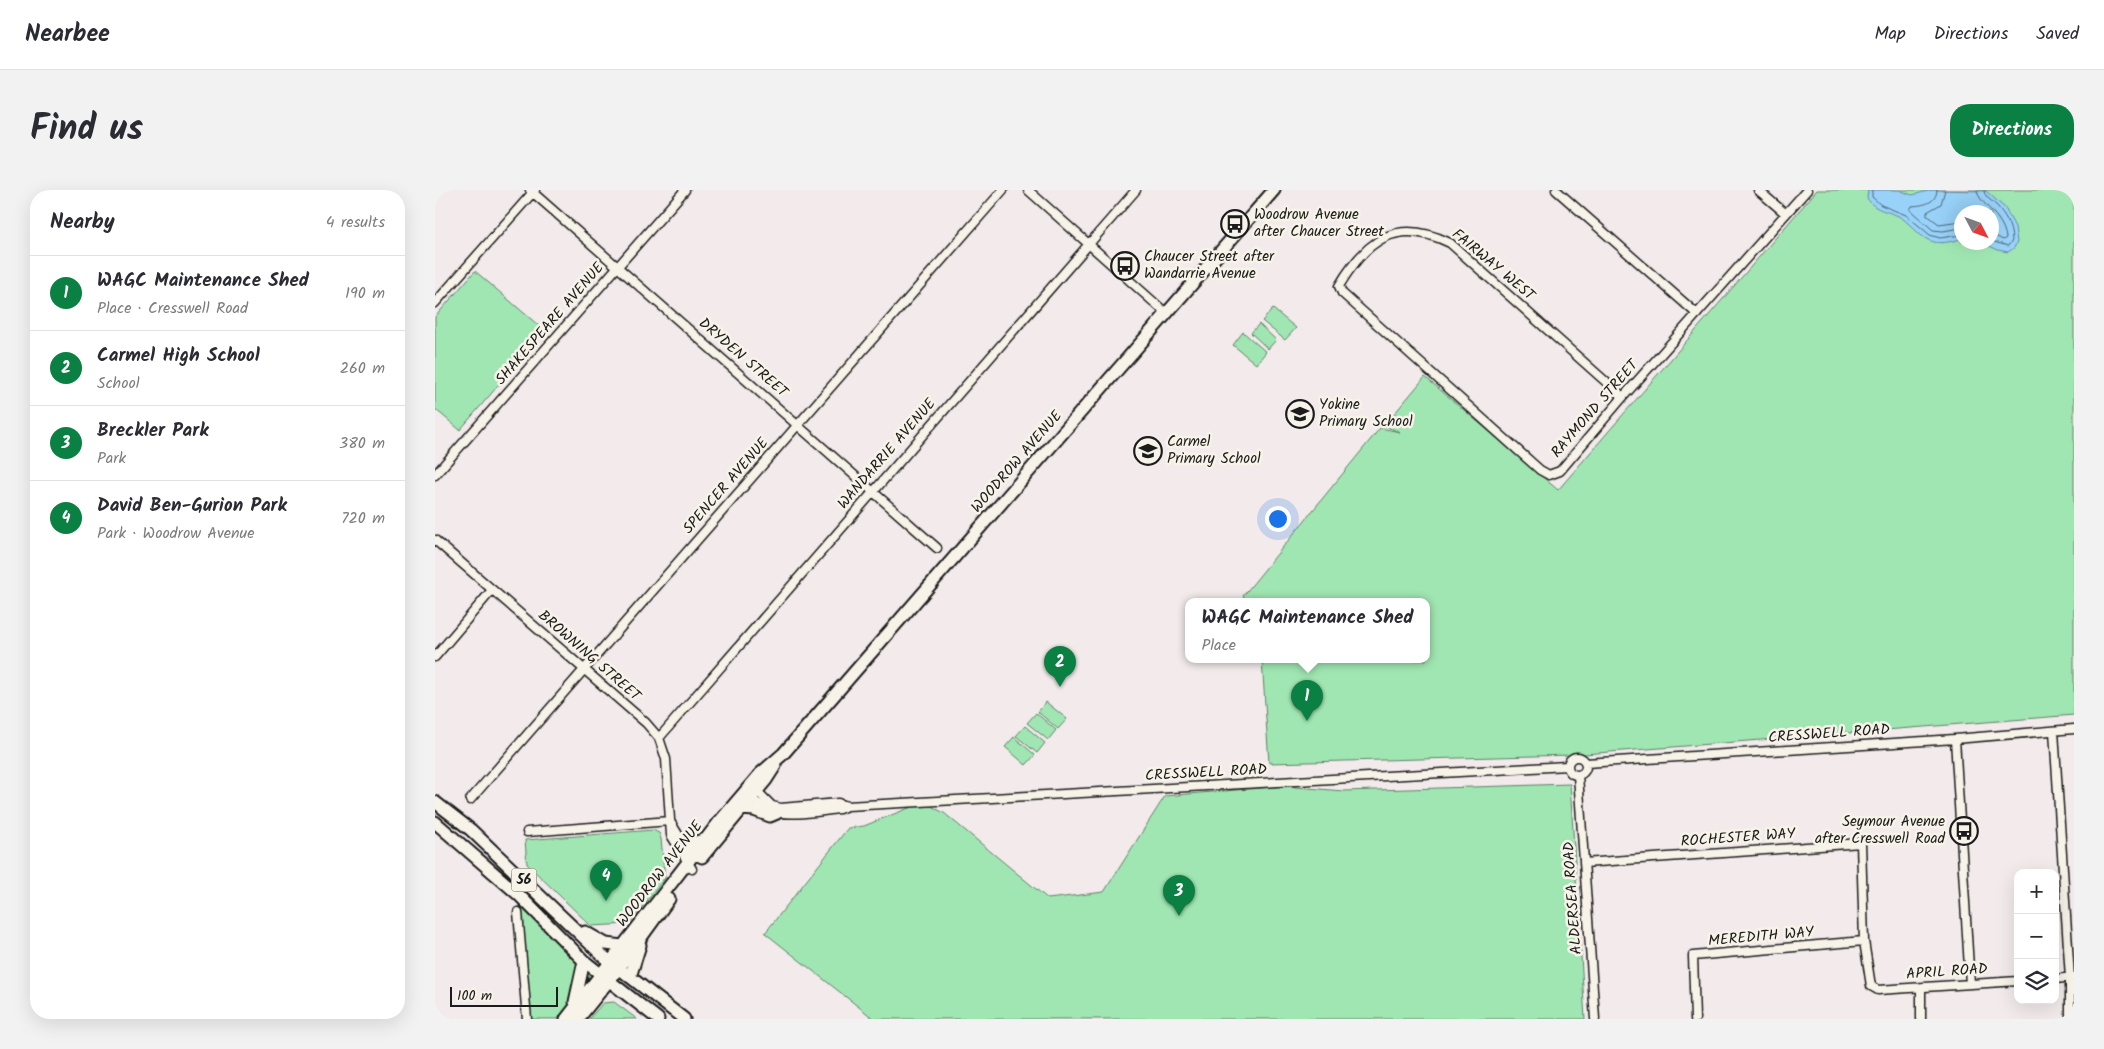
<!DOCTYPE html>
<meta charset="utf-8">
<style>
:root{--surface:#fff;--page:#f2f2f3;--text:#2b2b33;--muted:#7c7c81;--line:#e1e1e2;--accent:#0b8043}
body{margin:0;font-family:Kalam,sans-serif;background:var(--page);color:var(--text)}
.controls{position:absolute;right:15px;bottom:15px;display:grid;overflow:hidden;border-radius:10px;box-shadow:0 5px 20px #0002}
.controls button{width:45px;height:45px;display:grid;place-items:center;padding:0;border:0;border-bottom:1px solid var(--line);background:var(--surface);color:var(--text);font:25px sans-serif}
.compass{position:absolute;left:1519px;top:15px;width:45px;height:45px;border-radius:50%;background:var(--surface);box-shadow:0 5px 20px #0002;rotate:131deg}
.scale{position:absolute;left:15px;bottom:12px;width:108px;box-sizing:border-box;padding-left:5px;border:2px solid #1c1c1c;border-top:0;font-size:14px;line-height:18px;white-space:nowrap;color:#1c1c1c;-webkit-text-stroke:4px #f7f3e8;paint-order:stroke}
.you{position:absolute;left:842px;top:328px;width:18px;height:18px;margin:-12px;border:4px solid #fff;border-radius:50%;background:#1a73e8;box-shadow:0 0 0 8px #1a73e833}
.badge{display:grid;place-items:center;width:32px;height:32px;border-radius:50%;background:var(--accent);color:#fff;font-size:16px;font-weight:700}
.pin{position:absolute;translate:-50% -41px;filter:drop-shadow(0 1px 2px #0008)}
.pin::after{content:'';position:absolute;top:26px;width:18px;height:15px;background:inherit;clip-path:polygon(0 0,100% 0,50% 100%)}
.popup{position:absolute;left:750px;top:408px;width:245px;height:65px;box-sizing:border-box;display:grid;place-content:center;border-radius:10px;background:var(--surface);filter:drop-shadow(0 1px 4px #0005);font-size:16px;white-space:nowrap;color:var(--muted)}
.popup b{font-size:19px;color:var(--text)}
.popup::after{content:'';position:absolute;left:50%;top:100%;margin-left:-10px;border:10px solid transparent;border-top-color:var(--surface)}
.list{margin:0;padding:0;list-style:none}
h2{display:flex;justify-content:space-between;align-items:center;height:65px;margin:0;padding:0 20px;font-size:21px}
h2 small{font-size:16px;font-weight:400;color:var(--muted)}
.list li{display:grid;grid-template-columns:32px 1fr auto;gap:15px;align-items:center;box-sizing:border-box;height:75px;padding:0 20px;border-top:1px solid var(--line)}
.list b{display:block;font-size:19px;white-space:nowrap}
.list p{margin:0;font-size:16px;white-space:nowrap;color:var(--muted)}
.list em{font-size:16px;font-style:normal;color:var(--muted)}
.icon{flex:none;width:28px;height:28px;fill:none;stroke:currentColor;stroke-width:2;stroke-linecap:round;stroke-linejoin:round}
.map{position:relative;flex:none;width:1639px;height:829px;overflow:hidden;border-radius:20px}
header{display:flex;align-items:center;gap:30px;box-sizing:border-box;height:70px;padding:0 25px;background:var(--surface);border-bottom:1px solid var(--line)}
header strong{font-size:24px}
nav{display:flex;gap:28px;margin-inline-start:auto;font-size:18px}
.intro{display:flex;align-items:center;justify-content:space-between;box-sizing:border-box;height:120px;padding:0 30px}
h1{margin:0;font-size:35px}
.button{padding:12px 22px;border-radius:20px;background:var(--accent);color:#fff;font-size:18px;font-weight:700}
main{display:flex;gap:30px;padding:0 30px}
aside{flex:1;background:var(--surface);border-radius:20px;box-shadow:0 5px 20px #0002}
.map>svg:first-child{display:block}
</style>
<header>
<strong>Nearbee</strong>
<nav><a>Map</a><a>Directions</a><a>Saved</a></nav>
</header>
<div class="intro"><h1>Find us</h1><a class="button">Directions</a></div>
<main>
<aside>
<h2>Nearby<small>4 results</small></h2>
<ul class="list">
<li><span class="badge">1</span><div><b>WAGC Maintenance Shed</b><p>Place · Cresswell Road</p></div><em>190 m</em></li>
<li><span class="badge">2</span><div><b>Carmel High School</b><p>School</p></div><em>260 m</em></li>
<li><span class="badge">3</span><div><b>Breckler Park</b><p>Park</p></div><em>380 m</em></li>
<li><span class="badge">4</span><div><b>David Ben-Gurion Park</b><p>Park · Woodrow Avenue</p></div><em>720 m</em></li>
</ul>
</aside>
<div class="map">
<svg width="1639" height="829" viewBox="0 0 1639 829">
<rect width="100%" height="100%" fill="#f2eaeb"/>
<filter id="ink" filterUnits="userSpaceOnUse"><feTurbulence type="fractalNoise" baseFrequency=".02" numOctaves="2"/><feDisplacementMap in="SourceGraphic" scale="10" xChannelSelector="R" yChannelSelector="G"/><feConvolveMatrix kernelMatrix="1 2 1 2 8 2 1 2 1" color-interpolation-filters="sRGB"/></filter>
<g filter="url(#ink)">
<!-- green -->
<path fill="#a0e6b2" stroke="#5e8167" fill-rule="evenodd" d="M 1382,0 L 1639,0 L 1639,525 L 1137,565 L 834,573 L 827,470 L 991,470 L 991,412 L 815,412 L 808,406 L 945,238 L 965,242 L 949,236 L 990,187 L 1123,300 ZM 1526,22 L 1556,22 L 1556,52 L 1526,52 Z
M 40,81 L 110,141 L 25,240 L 0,219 L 0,127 Z
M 838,119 L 861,138 L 850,150 L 827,131 Z
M 824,134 L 841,150 L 833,159 L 816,143 Z
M 808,142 L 831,162 L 821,174 L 798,155 Z
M 611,512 L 632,529 L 623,539 L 603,522 Z
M 601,523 L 621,540 L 613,550 L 592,533 Z
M 590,536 L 610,553 L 602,563 L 581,546 Z
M 579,547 L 600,565 L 591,575 L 570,557 Z
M 1135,594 L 1150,829 L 439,829 L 330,743 L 413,638 L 429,636 L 489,612 L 509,623 L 613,709 L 669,702 L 730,606 L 849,596 L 908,601 Z
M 218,640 L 224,643 L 226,649 L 230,688 L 194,734 L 156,736 L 92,674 L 90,650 Z
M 83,704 L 166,783 L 131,829 L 92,829 Z
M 179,812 L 202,829 L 154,829 L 168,813 Z"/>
<!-- water -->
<path fill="#99d2f9" stroke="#6789a1" d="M 1433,0 L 1464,0 L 1477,5 L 1497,0 L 1551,1 L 1570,18 L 1580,37 L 1582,52 L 1579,58 L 1573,62 L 1563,60 L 1548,53 L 1556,52 L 1556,22 L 1526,22 L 1526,49 C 1518,51 1508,54 1499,52 C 1486,49 1479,37 1468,29 C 1456,20 1441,23 1432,8 Z"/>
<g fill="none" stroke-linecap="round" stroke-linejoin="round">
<!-- shore -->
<path stroke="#4e6574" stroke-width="1" d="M 1437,0 L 1437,7 L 1446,15 L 1471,25 L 1495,45 L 1505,48 L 1526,45
M 1502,0 C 1501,14 1488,15 1477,16 L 1475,20 L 1498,40 L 1508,41 L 1526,38
M 1510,0 L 1506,14 L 1492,22 L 1492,25 L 1504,34 L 1526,31
M 1542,0 C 1543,14 1568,24 1571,48 L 1568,50 L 1556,44
M 1549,0 C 1549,7 1556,10 1561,15 C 1570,24 1577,37 1577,51 L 1573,56 L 1556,51"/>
<defs>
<path id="minor" d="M 95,0 L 502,358
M 593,0 L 731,123
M 1121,0 L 1262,124
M 1323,0 L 1351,24
M 0,113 L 100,0
M 1188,207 L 1015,53 C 962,27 932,49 904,96 L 907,103 L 1105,280 L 1114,285 L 1125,281 L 1188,207 L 1372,0
M 0,285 L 250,0
M 0,350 L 211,533 L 224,548 L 231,569 L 236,645 L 257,679
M 0,467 L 57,400
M 1619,541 L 1635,788 L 1635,829
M 224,548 L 701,0
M 1520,549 L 1535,794
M1133 576a9 9 0 1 1 18 0a9 9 0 1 1-18 0Z
M 1151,573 L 1520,549 L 1639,539
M 1143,585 L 1160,829
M 320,599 L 337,616 L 346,618 L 403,613 L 412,616
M 313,605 C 320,611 327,618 336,621 C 354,627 385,621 404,619 L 412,616 L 1132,576
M 35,610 L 568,0
M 236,633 L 252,659 L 262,667
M 92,642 L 235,631
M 1149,673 L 1426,653 L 1429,751 L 1436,796 L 1443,800 L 1583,791
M 83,722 L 92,829
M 1620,789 L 1639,787
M 1486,799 L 1486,829
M 1260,829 L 1258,766 L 1429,751"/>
<path id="primary" d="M 0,612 L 36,640 L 167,765 L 249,829
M 306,619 L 319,620 L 335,626 L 342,623
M 0,632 L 83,704 L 149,771 L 223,829
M 246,650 L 258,653 L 271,649
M 267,667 L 331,590 L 340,576
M 150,742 L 171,754 L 187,756
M 195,787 L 205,755
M 140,812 L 149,771
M 131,829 L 284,632 L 325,584 L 348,564 L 839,0
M 143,829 L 184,778 L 234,709"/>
</defs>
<!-- minor casing -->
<use href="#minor" stroke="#1c1c1c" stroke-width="11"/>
<!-- primary casing -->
<use href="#primary" stroke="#1c1c1c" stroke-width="15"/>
<!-- minor -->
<use href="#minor" stroke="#f7f3e8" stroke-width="8"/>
<!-- primary -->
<use href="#primary" stroke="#f7f3e8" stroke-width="11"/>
</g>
</g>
<!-- icons -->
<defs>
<symbol id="bus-ring" viewBox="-11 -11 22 22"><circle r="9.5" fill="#f7f3e8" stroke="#1c1c1c" stroke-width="1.5"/><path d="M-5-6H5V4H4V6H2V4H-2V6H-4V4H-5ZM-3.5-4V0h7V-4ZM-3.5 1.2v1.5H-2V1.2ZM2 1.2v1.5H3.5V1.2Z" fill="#1c1c1c"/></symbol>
<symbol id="school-ring" viewBox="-11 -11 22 22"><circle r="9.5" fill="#f7f3e8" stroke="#1c1c1c" stroke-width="1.5"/><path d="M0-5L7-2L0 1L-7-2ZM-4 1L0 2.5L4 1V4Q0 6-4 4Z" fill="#1c1c1c"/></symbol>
</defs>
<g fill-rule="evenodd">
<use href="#bus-ring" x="784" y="18" width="32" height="32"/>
<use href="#bus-ring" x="674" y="60" width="32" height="32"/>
<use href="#school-ring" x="849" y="208" width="32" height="32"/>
<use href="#school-ring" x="697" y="245" width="32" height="32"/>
<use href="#bus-ring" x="1513" y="625" width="32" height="32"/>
</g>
<g text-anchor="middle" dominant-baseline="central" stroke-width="5" stroke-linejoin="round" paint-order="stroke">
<!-- shield labels -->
<rect fill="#f7f3e8" stroke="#5e5c59" stroke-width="1" x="76.5" y="678.5" width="25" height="23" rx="4"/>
<g font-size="14" font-weight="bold" fill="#1c1c1c">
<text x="89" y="690">56</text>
</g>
<!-- poi labels -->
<g font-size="15" fill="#1c1c1c" stroke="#f7f3e8" text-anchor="start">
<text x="819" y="25">Woodrow Avenue<tspan x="819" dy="17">after Chaucer Street</tspan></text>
<text x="709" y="67">Chaucer Street after<tspan x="709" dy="17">Wandarrie Avenue</tspan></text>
<text x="884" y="215">Yokine<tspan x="884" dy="17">Primary School</tspan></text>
<text x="732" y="252">Carmel<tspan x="732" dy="17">Primary School</tspan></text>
<text x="1510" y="632" text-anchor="end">Seymour Avenue<tspan x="1510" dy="17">after Cresswell Road</tspan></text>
</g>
<!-- street labels -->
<g font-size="15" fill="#1c1c1c" stroke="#f7f3e8">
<text transform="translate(1058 75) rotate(40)">FAIRWAY WEST</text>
<text transform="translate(115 134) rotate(-49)">SHAKESPEARE AVENUE</text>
<text transform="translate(308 168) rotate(41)">DRYDEN STREET</text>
<text transform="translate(1160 219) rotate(-49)">RAYMOND STREET</text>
<text transform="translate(452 264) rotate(-49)">WANDARRIE AVENUE</text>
<text transform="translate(582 272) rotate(-49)">WOODROW AVENUE</text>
<text transform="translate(291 296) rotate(-49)">SPENCER AVENUE</text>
<text transform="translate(154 466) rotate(41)">BROWNING STREET</text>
<text transform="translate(1394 544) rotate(-4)">CRESSWELL ROAD</text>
<text transform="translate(771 583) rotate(-3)">CRESSWELL ROAD</text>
<text transform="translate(1303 648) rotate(-4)">ROCHESTER WAY</text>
<text transform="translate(225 684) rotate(-52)">WOODROW AVENUE</text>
<text transform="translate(1138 708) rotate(-94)">ALDERSEA ROAD</text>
<text transform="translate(1326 747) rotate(-5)">MEREDITH WAY</text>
<text transform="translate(1512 782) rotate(-4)">APRIL ROAD</text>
</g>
</g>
</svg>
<div class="controls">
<button>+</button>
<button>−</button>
<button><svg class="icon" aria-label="layers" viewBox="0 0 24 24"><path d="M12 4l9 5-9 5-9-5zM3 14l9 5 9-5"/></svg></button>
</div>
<svg class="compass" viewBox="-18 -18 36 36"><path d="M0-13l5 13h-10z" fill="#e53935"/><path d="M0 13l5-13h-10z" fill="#7c7c81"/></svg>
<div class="scale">100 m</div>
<div class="you"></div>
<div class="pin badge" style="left:872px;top:531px">1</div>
<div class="popup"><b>WAGC Maintenance Shed</b>Place</div>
<div class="pin badge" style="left:625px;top:497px">2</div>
<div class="pin badge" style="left:744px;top:726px">3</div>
<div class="pin badge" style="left:171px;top:711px">4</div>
</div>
</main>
